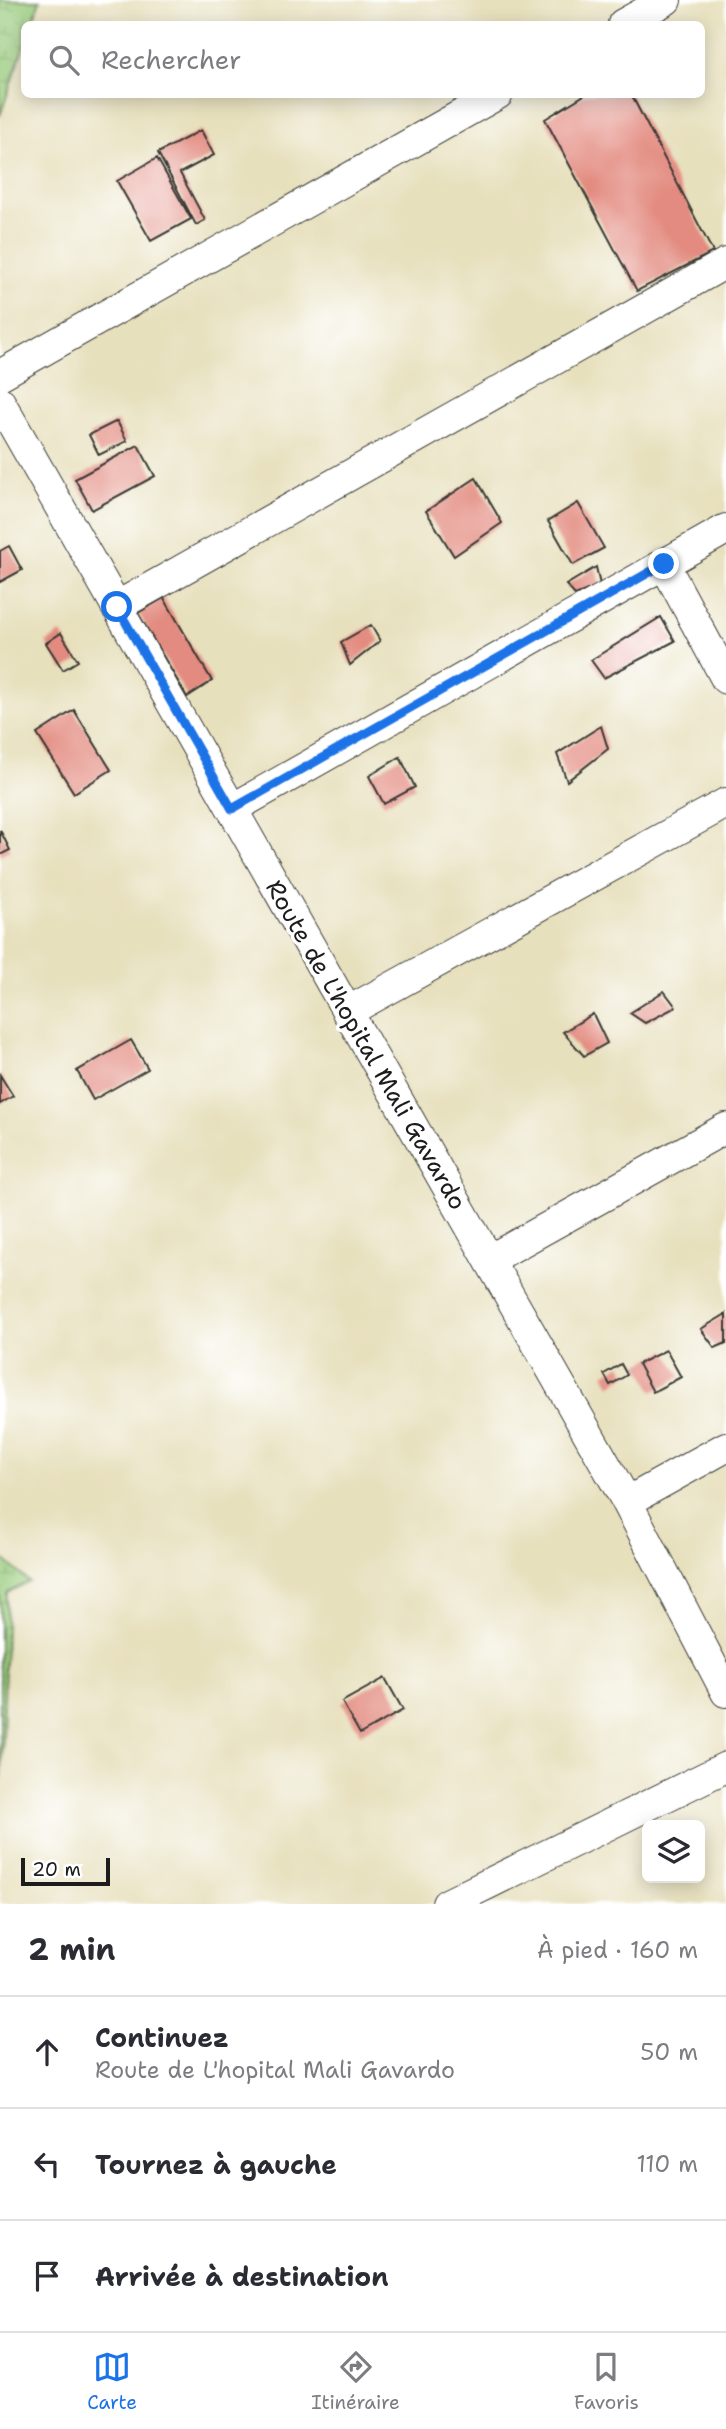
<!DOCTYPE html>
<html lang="fr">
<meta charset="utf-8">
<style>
:root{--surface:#fff;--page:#f2f2f3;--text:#2b2b33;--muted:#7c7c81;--line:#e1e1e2;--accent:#1a73e8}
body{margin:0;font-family:"Shantell Sans",sans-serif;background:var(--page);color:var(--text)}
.controls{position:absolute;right:21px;bottom:21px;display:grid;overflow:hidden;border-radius:10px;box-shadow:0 4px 18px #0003}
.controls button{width:63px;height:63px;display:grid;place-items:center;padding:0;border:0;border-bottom:2px solid var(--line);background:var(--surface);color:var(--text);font:35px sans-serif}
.scale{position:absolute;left:21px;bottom:18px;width:89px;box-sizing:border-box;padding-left:7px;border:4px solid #1c1c1c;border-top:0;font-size:19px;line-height:24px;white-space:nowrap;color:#1c1c1c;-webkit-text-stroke:5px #fff;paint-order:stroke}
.stop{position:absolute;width:21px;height:21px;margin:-16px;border:5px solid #1a73e8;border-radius:50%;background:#fff}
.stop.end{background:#1a73e8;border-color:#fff;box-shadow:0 2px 7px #0008}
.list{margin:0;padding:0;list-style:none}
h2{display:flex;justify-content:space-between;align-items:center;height:91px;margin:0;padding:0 28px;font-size:30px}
h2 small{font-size:23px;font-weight:400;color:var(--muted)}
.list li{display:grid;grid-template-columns:46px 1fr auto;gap:21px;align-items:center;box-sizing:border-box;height:112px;padding:0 28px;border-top:2px solid var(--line)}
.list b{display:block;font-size:26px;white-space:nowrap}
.list p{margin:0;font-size:23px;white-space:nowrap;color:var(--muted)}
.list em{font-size:23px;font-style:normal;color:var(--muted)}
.icon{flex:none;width:38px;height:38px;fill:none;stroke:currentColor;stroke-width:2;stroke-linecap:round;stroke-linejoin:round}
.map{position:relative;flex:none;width:726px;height:1904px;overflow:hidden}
.search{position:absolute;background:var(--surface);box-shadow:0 4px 18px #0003;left:21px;right:21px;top:21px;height:77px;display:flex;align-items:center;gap:18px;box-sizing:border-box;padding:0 24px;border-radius:10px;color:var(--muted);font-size:26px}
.sheet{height:427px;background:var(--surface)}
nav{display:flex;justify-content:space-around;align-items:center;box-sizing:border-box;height:98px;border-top:2px solid var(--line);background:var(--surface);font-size:19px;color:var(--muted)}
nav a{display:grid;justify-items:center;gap:4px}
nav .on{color:var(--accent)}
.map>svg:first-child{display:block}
</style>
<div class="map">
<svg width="726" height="1904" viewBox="0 0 726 1904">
<defs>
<pattern id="wetland-marsh" width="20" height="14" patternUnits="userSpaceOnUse" patternTransform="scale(1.75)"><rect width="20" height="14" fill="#98ca7a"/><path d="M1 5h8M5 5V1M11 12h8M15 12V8" fill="none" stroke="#82ad69"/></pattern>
</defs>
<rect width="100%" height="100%" fill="#fff"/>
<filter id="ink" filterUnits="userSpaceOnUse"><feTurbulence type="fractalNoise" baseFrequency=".0143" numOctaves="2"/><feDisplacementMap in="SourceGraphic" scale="14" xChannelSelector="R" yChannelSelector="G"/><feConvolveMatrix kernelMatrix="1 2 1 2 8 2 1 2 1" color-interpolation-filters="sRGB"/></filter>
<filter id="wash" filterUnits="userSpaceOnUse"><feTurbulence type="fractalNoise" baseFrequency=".00686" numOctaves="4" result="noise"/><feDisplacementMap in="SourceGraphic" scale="28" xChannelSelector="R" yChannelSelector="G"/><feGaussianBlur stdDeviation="1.57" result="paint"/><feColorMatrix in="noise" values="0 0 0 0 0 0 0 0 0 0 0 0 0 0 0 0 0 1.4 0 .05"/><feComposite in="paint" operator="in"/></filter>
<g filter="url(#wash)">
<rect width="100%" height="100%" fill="#e7e0bd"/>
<!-- wetland -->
<path fill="url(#wetland-marsh)" stroke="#5a734b" stroke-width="2" d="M 0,0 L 40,0 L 32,24 L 24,24 L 24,45 L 0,116 Z
M 0,1556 L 29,1582 L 7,1593 L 2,1777 L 0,1778 Z"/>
<g id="blocks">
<!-- building -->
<path fill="#e38b80" d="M 586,94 L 631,94 L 713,252 L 637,291 L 545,119 Z
M 201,130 L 214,155 L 180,173 L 205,220 L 196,225 L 158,153 Z
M 157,158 L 191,219 L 151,241 L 117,181 Z
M 117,421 L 127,441 L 99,455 L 89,435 Z
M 138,445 L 155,476 L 92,510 L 75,479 Z
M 476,478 L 502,523 L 454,556 L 426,511 Z
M 578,503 L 604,548 L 573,565 L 548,521 Z
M 9,546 L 22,570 L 0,582 L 0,551 Z
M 596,567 L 600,585 L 575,595 L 566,585 Z
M 164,598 L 212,681 L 187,697 L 138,613 Z
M 661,617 L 675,641 L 604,678 L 591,660 Z
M 371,625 L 380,641 L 350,665 L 341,642 Z
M 61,633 L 78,661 L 63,670 L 46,643 Z
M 74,710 L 111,770 L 74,793 L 37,734 Z
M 601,726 L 608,749 L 567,781 L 557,754 Z
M 400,757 L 415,787 L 384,804 L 369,776 Z
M 0,830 L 10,850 L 0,855 Z
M 664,991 L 676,1007 L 645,1023 L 630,1013 Z
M 593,1014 L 607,1043 L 584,1056 L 563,1032 Z
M 131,1040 L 148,1069 L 93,1100 L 77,1071 Z
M 0,1075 L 13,1096 L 0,1104 Z
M 726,1314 L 726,1343 L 715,1348 L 701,1329 Z
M 666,1350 L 681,1377 L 653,1392 L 638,1364 Z
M 621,1364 L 627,1375 L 610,1385 L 604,1374 Z
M 385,1678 L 403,1710 L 360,1734 L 342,1702 Z"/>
</g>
</g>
<g filter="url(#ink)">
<use href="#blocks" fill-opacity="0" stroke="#3a3934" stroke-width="2"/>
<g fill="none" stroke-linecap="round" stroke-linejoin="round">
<defs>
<path id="minor" d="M 623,24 L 666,0
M 0,375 L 498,94
M 0,402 L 627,1502 L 726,1692
M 664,564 L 726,679
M 116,607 L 726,263
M 232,809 L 726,529
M 347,1012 L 726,803
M 489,1260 L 726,1128
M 627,1502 L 726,1447
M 447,1904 L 726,1767"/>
</defs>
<!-- minor casing -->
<use href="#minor" stroke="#3a3934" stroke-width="32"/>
<!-- minor -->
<use href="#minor" stroke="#fff" stroke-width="30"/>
</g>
</g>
<g fill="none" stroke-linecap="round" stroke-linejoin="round" filter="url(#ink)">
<!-- route -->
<path stroke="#1a73e8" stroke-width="9" d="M 117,607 L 232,809 L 664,564"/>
</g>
<g text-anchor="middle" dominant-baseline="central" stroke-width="7" stroke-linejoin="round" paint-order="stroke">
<!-- street labels -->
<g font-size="24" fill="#1c1c1c" stroke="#fff">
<text transform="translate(366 1045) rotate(60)">Route de L'hopital Mali Gavardo</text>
</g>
</g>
</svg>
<div class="controls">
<button><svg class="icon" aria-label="layers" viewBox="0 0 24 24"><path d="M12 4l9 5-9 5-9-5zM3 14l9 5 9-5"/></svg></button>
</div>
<div class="scale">20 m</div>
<div class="stop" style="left:117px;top:607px"></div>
<div class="stop end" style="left:664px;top:564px"></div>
<div class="search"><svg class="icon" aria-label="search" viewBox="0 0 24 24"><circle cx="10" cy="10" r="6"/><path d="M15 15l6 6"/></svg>Rechercher</div>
</div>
<section class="sheet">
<h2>2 min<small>À pied · 160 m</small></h2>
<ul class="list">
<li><svg class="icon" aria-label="ahead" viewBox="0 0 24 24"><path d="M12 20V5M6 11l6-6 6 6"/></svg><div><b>Continuez</b><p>Route de L'hopital Mali Gavardo</p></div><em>50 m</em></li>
<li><svg class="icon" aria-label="left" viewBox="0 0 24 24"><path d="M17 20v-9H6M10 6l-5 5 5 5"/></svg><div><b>Tournez à gauche</b></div><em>110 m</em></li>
<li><svg class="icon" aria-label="arrive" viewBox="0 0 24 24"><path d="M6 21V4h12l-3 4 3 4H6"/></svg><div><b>Arrivée à destination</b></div></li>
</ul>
</section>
<nav>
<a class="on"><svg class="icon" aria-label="map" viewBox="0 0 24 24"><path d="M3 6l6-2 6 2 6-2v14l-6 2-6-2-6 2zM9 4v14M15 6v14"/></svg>Carte</a>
<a><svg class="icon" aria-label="directions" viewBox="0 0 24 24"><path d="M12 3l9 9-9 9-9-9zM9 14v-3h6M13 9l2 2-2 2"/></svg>Itinéraire</a>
<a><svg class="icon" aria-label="saved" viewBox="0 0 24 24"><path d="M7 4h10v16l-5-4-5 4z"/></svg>Favoris</a>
</nav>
